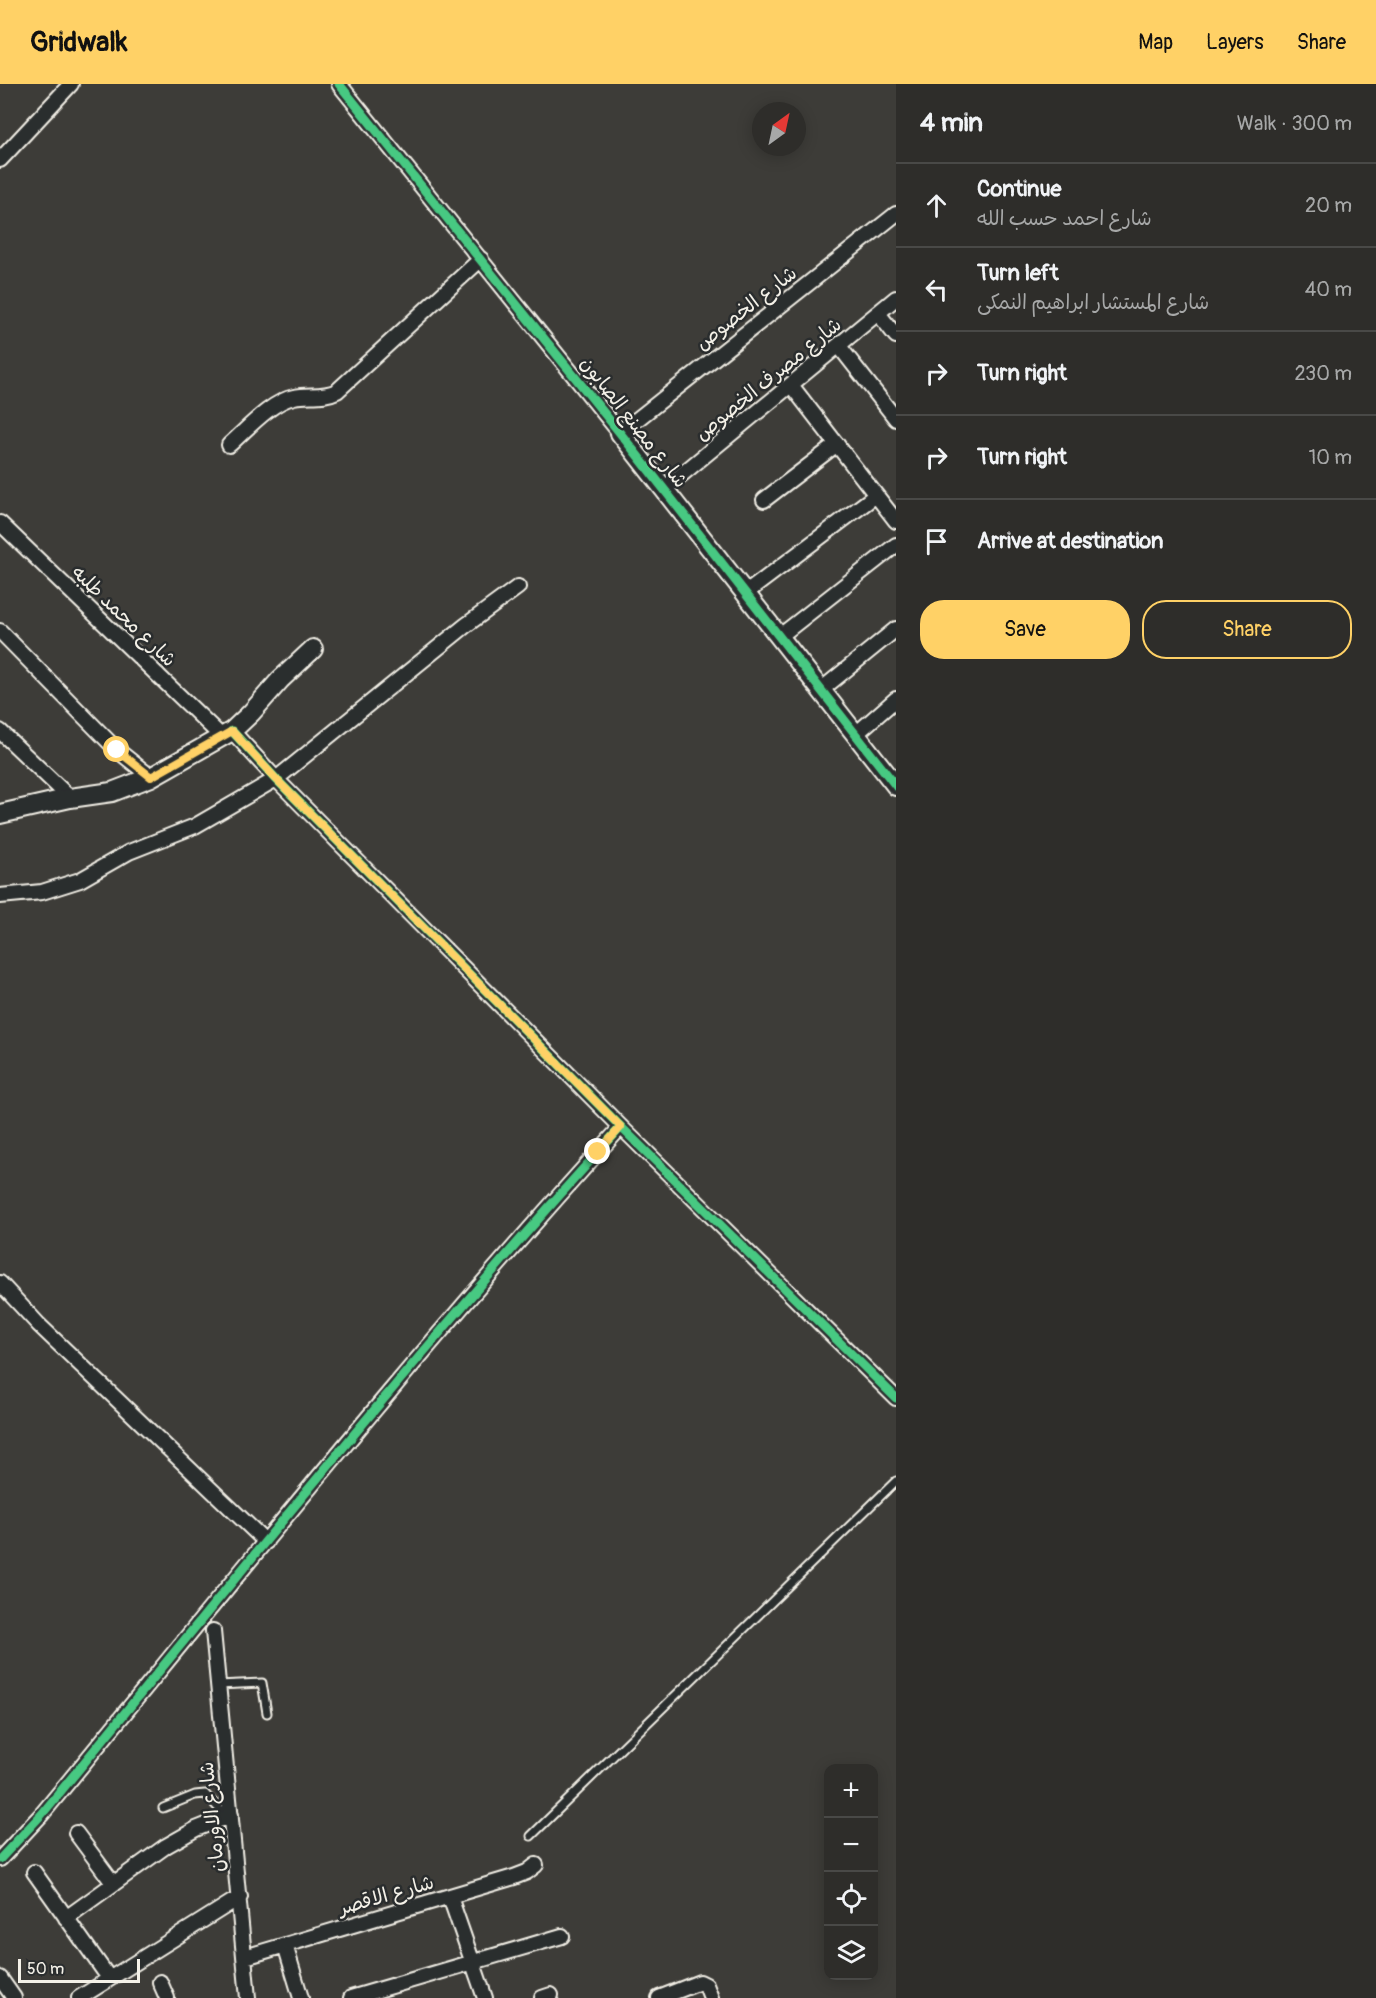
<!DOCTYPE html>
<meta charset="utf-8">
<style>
:root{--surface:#2e2d2a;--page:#363532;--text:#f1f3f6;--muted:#a7a8a8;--line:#494947;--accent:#ffd166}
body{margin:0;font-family:Pangolin,"Playpen Sans Arabic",sans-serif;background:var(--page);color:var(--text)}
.controls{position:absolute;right:18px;bottom:18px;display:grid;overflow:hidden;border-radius:12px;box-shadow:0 3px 15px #0003}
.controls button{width:54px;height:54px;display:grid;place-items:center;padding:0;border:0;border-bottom:2px solid var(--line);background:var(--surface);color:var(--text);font:30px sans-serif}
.compass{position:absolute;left:752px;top:18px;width:54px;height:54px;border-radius:50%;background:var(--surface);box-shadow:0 3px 15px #0003;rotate:33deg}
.scale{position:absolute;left:18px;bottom:15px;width:122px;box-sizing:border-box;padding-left:6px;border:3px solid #f4f1e8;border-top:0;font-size:16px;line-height:21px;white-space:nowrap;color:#f4f1e8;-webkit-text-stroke:4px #2a2d2e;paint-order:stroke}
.stop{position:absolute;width:18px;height:18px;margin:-14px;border:4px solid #ffd166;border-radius:50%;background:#fff}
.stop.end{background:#ffd166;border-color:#fff;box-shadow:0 2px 6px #0008}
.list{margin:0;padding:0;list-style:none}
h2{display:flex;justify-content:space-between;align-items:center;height:78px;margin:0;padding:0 24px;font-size:26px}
h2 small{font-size:20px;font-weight:400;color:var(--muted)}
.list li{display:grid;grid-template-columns:39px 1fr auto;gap:18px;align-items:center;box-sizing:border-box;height:84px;padding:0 24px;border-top:2px solid var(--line)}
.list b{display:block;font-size:22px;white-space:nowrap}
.list p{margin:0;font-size:20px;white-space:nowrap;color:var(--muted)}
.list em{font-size:20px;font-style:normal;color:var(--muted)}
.actions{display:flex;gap:12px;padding:18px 24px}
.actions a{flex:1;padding:14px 0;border:2px solid var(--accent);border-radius:24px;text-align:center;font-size:21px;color:var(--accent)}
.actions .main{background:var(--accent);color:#111}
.icon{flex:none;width:33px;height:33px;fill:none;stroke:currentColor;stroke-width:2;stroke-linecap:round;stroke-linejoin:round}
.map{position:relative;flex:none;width:896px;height:1914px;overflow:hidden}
header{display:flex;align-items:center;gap:36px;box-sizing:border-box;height:84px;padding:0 30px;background:var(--accent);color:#111}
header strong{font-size:28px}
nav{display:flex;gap:33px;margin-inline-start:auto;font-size:21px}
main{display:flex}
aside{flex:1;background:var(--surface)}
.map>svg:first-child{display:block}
</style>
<header>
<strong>Gridwalk</strong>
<nav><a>Map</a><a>Layers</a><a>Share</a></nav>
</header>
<main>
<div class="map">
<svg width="896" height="1914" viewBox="0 0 896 1914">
<rect width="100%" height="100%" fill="#3d3c38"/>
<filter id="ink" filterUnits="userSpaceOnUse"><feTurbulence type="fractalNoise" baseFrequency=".0167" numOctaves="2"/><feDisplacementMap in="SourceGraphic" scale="12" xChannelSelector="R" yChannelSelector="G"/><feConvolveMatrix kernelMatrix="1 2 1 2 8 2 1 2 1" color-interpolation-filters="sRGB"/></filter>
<g filter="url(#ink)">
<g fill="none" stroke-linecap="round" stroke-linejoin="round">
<defs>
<path id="lane" d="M 218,1601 L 262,1599 L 267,1629
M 163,1724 L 195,1711 L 205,1710 L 228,1734
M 531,1752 L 896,1397"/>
<path id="street" d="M 339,0 L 620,349 L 896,130
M 0,76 L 71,0
M 878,229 L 896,252
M 839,262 L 896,335
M 791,301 L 896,437
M 229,361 C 246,346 272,317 294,313 C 309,310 323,314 337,307 L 481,175
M 664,405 L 896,214
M 764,416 L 837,360
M 0,439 L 222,653
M 746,509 L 876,411
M 0,547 L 117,666 L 151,693
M 780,552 L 896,461
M 821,606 L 896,545
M 0,647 L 70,714
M 232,647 L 276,695 L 621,1043 L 896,1314
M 856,650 L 896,615
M 0,812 L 42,808 L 80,796 L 129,768 L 195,742 L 276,695 L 465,542 L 518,503
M 0,1199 L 39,1241 L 266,1458
M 213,1547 L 248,1914
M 76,1749 L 113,1799
M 0,1775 L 42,1730 C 232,1499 419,1264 621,1043
M 34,1788 L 109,1894
M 450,1813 L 485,1914
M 66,1834 L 166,1762 L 196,1745 L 231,1731
M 285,1861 L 301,1914
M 245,1873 L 514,1793 L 527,1788 L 536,1781
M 0,1894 L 14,1914
M 160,1898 L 167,1914
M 79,1914 L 240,1813
M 351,1914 L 562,1852
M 542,1914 L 551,1911
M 659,1914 L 700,1898 L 706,1901 L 711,1914"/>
<path id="secondary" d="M 620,349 L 896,702
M 0,730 L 70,714 L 112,708 L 151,693 L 232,647 L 251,629 L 280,596 L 313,565"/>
</defs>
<!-- lane casing -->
<use href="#lane" stroke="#f4f1e8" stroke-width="11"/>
<!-- street casing -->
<use href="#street" stroke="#f4f1e8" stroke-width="18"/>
<!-- secondary casing -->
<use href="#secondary" stroke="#f4f1e8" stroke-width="22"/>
<!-- lane -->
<use href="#lane" stroke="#2a2d2e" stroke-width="7"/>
<!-- street -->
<use href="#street" stroke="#2a2d2e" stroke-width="14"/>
<!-- secondary -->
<use href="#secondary" stroke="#2a2d2e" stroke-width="18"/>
<defs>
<path id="cycleway" d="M 339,0 L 620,349 L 896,702
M 232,647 L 276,695 L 621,1043 L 896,1314
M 0,1775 L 42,1730 C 232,1499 419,1264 621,1043"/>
</defs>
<!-- cycleway casing -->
<use href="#cycleway" stroke="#2a2d2e" stroke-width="13"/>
<!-- cycleway -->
<use href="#cycleway" stroke="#46c982" stroke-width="9"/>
</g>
</g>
<g fill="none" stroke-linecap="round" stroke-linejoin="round" filter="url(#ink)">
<!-- route -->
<path stroke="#ffd166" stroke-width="8" d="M 117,666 L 151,693 L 232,647 L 276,695 L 621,1043 L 598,1068"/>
</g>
<g text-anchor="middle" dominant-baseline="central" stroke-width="5" stroke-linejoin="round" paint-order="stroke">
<!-- street labels -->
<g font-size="20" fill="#f4f1e8" stroke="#2a2d2e">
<text transform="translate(746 224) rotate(-38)">شارع الخصوص</text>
<text transform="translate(768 295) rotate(-39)">شارع مصرف الخصوص</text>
<text transform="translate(634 338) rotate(52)">شارع مصنع الصابون</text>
<text transform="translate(124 532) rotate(44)">شارع محمد طلبه</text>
<text transform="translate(212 1733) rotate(-96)">شارع الاورمان</text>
<text transform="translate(386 1811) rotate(-16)">شارع الاقصر</text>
</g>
</g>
</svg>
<div class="controls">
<button>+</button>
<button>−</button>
<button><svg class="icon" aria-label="locate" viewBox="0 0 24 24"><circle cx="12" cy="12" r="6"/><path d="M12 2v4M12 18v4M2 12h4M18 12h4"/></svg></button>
<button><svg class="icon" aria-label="layers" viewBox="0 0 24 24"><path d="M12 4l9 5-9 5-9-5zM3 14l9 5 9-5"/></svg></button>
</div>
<svg class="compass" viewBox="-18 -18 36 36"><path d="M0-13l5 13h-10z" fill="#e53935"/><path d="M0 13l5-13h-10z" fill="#a7a8a8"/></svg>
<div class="scale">50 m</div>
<div class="stop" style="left:117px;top:666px"></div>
<div class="stop end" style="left:598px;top:1068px"></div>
</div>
<aside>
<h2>4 min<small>Walk · 300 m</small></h2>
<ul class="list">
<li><svg class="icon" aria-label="ahead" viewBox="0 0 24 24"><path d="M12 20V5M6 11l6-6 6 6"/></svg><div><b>Continue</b><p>شارع احمد حسب الله</p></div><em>20 m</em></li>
<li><svg class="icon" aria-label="left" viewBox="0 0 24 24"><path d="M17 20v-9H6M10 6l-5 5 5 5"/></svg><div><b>Turn left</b><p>شارع المستشار ابراهيم النمكى</p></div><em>40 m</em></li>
<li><svg class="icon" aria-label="right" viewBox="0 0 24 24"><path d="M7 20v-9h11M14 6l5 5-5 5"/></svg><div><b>Turn right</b></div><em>230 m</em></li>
<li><svg class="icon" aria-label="right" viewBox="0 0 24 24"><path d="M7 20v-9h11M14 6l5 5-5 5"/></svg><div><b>Turn right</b></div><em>10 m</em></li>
<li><svg class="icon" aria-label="arrive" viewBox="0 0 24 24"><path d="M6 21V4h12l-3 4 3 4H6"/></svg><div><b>Arrive at destination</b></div></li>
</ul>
<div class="actions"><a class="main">Save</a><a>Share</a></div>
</aside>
</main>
